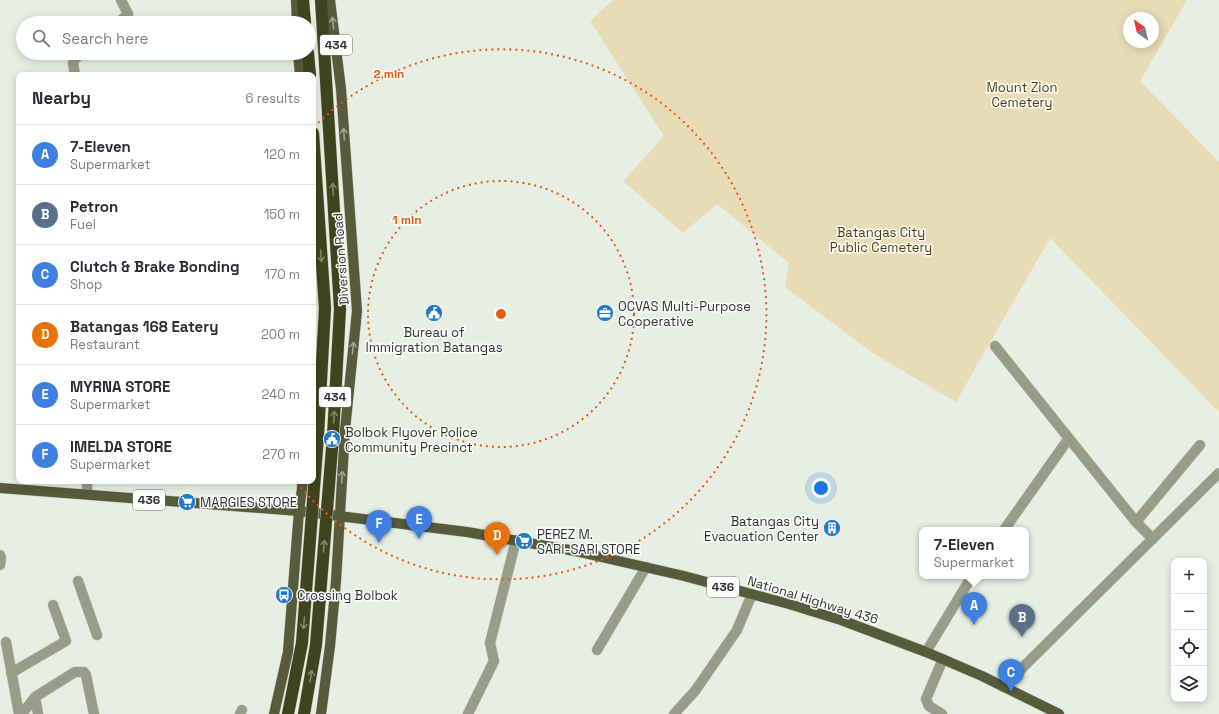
<!DOCTYPE html>
<meta charset="utf-8">
<style>
:root{--surface:#fff;--page:#f2f2f3;--text:#2b2b33;--muted:#7c7c81;--line:#e1e1e2;--accent:#2379c7}
body{margin:0;font-family:"Space Grotesk",sans-serif;background:var(--page);color:var(--text)}
.controls{position:absolute;right:12px;bottom:12px;display:grid;overflow:hidden;border-radius:8px;box-shadow:0 2px 10px #0003}
.controls button{width:36px;height:36px;display:grid;place-items:center;padding:0;border:0;border-bottom:1px solid var(--line);background:var(--surface);color:var(--text);font:20px sans-serif}
.compass{position:absolute;left:1123px;top:12px;width:36px;height:36px;border-radius:50%;background:var(--surface);box-shadow:0 2px 10px #0003;rotate:326deg}
.you{position:absolute;left:821px;top:488px;width:14px;height:14px;margin:-10px;border:3px solid #fff;border-radius:50%;background:#1a73e8;box-shadow:0 0 0 6px #1a73e833}
.badge{display:grid;place-items:center;width:26px;height:26px;border-radius:50%;background:var(--accent);color:#fff;font-size:13px;font-weight:700}
.pin{position:absolute;translate:-50% -33px;filter:drop-shadow(0 1px 2px #0008)}
.pin::after{content:'';position:absolute;top:21px;width:14px;height:12px;background:inherit;clip-path:polygon(0 0,100% 0,50% 100%)}
.popup{position:absolute;left:919px;top:527px;width:110px;height:52px;box-sizing:border-box;display:grid;place-content:center;border-radius:8px;background:var(--surface);filter:drop-shadow(0 1px 3px #0005);font-size:13px;white-space:nowrap;color:var(--muted)}
.popup b{font-size:15px;color:var(--text)}
.popup::after{content:'';position:absolute;left:50%;top:100%;margin-left:-8px;border:8px solid transparent;border-top-color:var(--surface)}
.list{margin:0;padding:0;list-style:none}
h2{display:flex;justify-content:space-between;align-items:center;height:52px;margin:0;padding:0 16px;font-size:17px}
h2 small{font-size:13px;font-weight:400;color:var(--muted)}
.list li{display:grid;grid-template-columns:26px 1fr auto;gap:12px;align-items:center;box-sizing:border-box;height:60px;padding:0 16px;border-top:1px solid var(--line)}
.list b{display:block;font-size:15px;white-space:nowrap}
.list p{margin:0;font-size:13px;white-space:nowrap;color:var(--muted)}
.list em{font-size:13px;font-style:normal;color:var(--muted)}
.icon{flex:none;width:22px;height:22px;fill:none;stroke:currentColor;stroke-width:2;stroke-linecap:round;stroke-linejoin:round}
.map{position:relative;flex:none;width:1219px;height:714px;overflow:hidden}
.search{position:absolute;background:var(--surface);box-shadow:0 2px 10px #0003;left:16px;top:16px;width:300px;height:44px;display:flex;align-items:center;gap:10px;box-sizing:border-box;padding:0 14px;border-radius:22px;color:var(--muted);font-size:15px}
.panel{position:absolute;background:var(--surface);box-shadow:0 2px 10px #0003;left:16px;top:72px;width:300px;height:412px;border-radius:8px}
.map>svg:first-child{display:block}
</style>
<div class="map">
<svg width="1219" height="714" viewBox="0 0 1219 714">
<rect width="100%" height="100%" fill="#e7efe4"/>
<!-- green -->
<path fill="#e8dcb6" fill-rule="evenodd" d="M 613,0 L 1187,0 L 1140,81 L 1219,162 L 1219,412 L 1050,238 L 956,402 L 874,354 L 785,287 L 789,263 L 717,204 L 683,233 L 623,181 L 664,136 L 590,21 ZM 1129,18 L 1153,18 L 1153,42 L 1129,42 Z"/>
<g fill="none" stroke-linecap="round" stroke-linejoin="round">
<defs>
<path id="minor" d="M 118,23 L 128,14 L 121,0
M 75,75 L 73,63 L 75,59 L 82,53
M 995,346 L 1136,522 L 1153,539
M 87,481 L 87,494
M 1136,522 L 1200,445
M 1004,530 L 1069,438
M 0,555 L 1,558 L 0,565
M 78,581 L 97,635
M 6,642 L 19,714
M 597,650 L 646,567
M 926,652 L 972,576
M 11,673 L 66,641 L 53,605
M 1003,687 L 1219,473
M 35,697 L 38,714
M 22,714 L 35,697 L 75,672 L 84,672 L 86,675 L 94,714
M 240,714 L 242,710
M 468,714 L 494,661 L 490,643 L 516,540
M 674,714 L 695,691 L 737,630 L 752,594
M 942,714 L 929,706 L 926,699 L 943,659"/>
<path id="major" d="M 296,0 L 297,23
M 298,53 L 300,75
M 0,488 L 299,511 L 467,532 L 575,551 L 684,576 L 789,604 L 841,620 L 926,652 L 982,676 L 1059,714
M 274,714 L 288,652 L 299,511 L 303,481
M 321,714 L 330,646 L 336,581 L 345,430 L 357,311 L 341,89 L 330,0"/>
<path id="highway" d="M 303,0 L 305,23
M 321,0 L 326,80
M 308,53 L 310,75"/>
</defs>
<!-- minor casing -->
<use href="#minor" stroke="#c2c9bf" stroke-width="11"/>
<!-- major casing -->
<use href="#major" stroke="#c2c9bf" stroke-width="11"/>
<!-- highway casing -->
<use href="#highway" stroke="#c2c9bf" stroke-width="13"/>
<!-- minor -->
<use href="#minor" stroke="#9a9c8a" stroke-width="10"/>
<!-- major -->
<use href="#major" stroke="#575b3b" stroke-width="10"/>
<!-- highway -->
<use href="#highway" stroke="#40441e" stroke-width="12"/>
<defs>
<path id="highway-bridge" d="M 288,714 L 302,643 L 318,436 L 325,308 L 313,133
M 304,714 L 316,645 L 333,436 L 340,309 L 326,80"/>
</defs>
<!-- highway-bridge casing -->
<use href="#highway-bridge" stroke="#c2c9bf" stroke-width="13" stroke-linecap="butt"/>
<!-- highway-bridge -->
<use href="#highway-bridge" stroke="#40441e" stroke-width="12"/>
</g>
<!-- one-way arrows -->
<defs><path id="oneway-shaft" d="M-6 0H5M1.5-3L5.5 0L1.5 3" fill="none" stroke-width="1.6" stroke-linecap="round" stroke-linejoin="round"/></defs>
<g stroke="#a3a593">
<use href="#oneway-shaft" transform="translate(333 23) rotate(-97)"/>
<use href="#oneway-shaft" transform="translate(344 134) rotate(-94)"/>
<use href="#oneway-shaft" transform="translate(353 348) rotate(-84)"/>
<use href="#oneway-shaft" transform="translate(342 477) rotate(-87)"/>
</g>
<g stroke="#83856d">
<use href="#oneway-shaft" transform="translate(333 189) rotate(-93)"/>
<use href="#oneway-shaft" transform="translate(321 256) rotate(86)"/>
<use href="#oneway-shaft" transform="translate(334 417) rotate(-87)"/>
<use href="#oneway-shaft" transform="translate(324 546) rotate(-85)"/>
<use href="#oneway-shaft" transform="translate(304 623) rotate(95)"/>
<use href="#oneway-shaft" transform="translate(311 676) rotate(-80)"/>
</g>
<!-- distance rings -->
<g fill="none" stroke="#e8590c" stroke-width="2" stroke-dasharray="2 4">
<circle cx="501" cy="314" r="133"/>
<path d="M314 127A265 265 0 1 1 297 483"/>
</g>
<!-- icons -->
<defs>
<symbol id="civic-disc" viewBox="-11 -11 22 22"><circle r="9.5" fill="#2379c7" stroke="#fff"/><path d="M-.6-6.5H3V-4.5H.6V-3L4-1V1h2V6H-6V1h2V-1L-.6-3ZM-1.2 2.5V6h2.4V2.5Z" fill="#fff"/></symbol>
<symbol id="office-disc" viewBox="-11 -11 22 22"><circle r="9.5" fill="#2379c7" stroke="#fff"/><path d="M-6-3h4V-5.5h4V-3h4V5H-6ZM-1-4.5V-3h2v-1.5ZM-6 0V1H6V0Z" fill="#fff"/></symbol>
<symbol id="supermarket-disc" viewBox="-11 -11 22 22"><circle r="9.5" fill="#2379c7" stroke="#fff"/><path d="M-6-5.5h2.5l.6 2H6L4.5 2H-2.5L-4.4-4H-6ZM-1.5 3.2a1.3 1.3 0 1 0 .1 0ZM3 3.2a1.3 1.3 0 1 0 .1 0Z" fill="#fff"/></symbol>
<symbol id="building-disc" viewBox="-11 -11 22 22"><circle r="9.5" fill="#2379c7" stroke="#fff"/><path d="M-4-6H4V6H1V3H-1V6H-4ZM-2.5-4.3h1.7v1.8h-1.7ZM.8-4.3h1.7v1.8H.8ZM-2.5-1h1.7V.8h-1.7ZM.8-1h1.7V.8H.8Z" fill="#fff"/></symbol>
<symbol id="bus-disc" viewBox="-11 -11 22 22"><circle r="9.5" fill="#2379c7" stroke="#fff"/><path d="M-5-6H5V4H4V6H2V4H-2V6H-4V4H-5ZM-3.5-4V0h7V-4ZM-3.5 1.2v1.5H-2V1.2ZM2 1.2v1.5H3.5V1.2Z" fill="#fff"/></symbol>
</defs>
<g fill-rule="evenodd">
<use href="#civic-disc" x="424" y="303" width="20" height="20"/>
<use href="#office-disc" x="595" y="303" width="20" height="20"/>
<use href="#civic-disc" x="322" y="429" width="20" height="20"/>
<use href="#supermarket-disc" x="177" y="492" width="20" height="20"/>
<use href="#building-disc" x="822" y="518" width="20" height="20"/>
<use href="#supermarket-disc" x="514" y="531" width="20" height="20"/>
<use href="#bus-disc" x="274" y="585" width="20" height="20"/>
</g>
<g text-anchor="middle" dominant-baseline="central" stroke-width="3" stroke-linejoin="round" paint-order="stroke">
<!-- shield labels -->
<g fill="#fff" stroke="#6c6f6b" stroke-width="1">
<rect x="320" y="35" width="32" height="20" rx="3"/>
<rect x="319" y="387" width="32" height="20" rx="3"/>
<rect x="133" y="490" width="32" height="20" rx="3"/>
<rect x="707" y="577" width="32" height="20" rx="3"/>
</g>
<g font-size="12" font-weight="bold" fill="#2d312c">
<text x="336" y="45">434</text>
<text x="335" y="397">434</text>
<text x="149" y="500">436</text>
<text x="723" y="587">436</text>
</g>
<!-- park labels -->
<g font-size="13" fill="#4b3b06" stroke="#fff">
<text x="1022" y="87">Mount Zion<tspan x="1022" dy="15">Cemetery</tspan></text>
<text x="881" y="232">Batangas City<tspan x="881" dy="15">Public Cemetery</tspan></text>
</g>
<!-- street labels -->
<g font-size="13" fill="#2d312c" stroke="#fff">
<text transform="translate(341 259) rotate(-94)">Diversion Road</text>
<text transform="translate(813 600) rotate(17)">National Highway 436</text>
</g>
<!-- poi labels -->
<g font-size="13" fill="#2d312c" stroke="#fff" text-anchor="start">
<text x="618" y="306">OCVAS Multi-Purpose<tspan x="618" dy="15">Cooperative</tspan></text>
<text x="434" y="332" text-anchor="middle">Bureau of<tspan x="434" dy="15">Immigration Batangas</tspan></text>
<text x="345" y="432">Bolbok Flyover Police<tspan x="345" dy="15">Community Precinct</tspan></text>
<text x="200" y="502">MARGIES STORE</text>
<text x="819" y="521" text-anchor="end">Batangas City<tspan x="819" dy="15">Evacuation Center</tspan></text>
<text x="537" y="534">PEREZ M.<tspan x="537" dy="15">SARI-SARI STORE</tspan></text>
<text x="297" y="595">Crossing Bolbok</text>
</g>
</g>
<circle cx="501" cy="314" r="6" fill="#e8590c" stroke="#fff" stroke-width="2"/>
<g font-size="12" text-anchor="middle" font-weight="bold" fill="#e8590c" stroke="#fff" stroke-width="3" stroke-linejoin="round" paint-order="stroke">
<text x="389" y="78">2 min</text>
<text x="407" y="224">1 min</text>
</g>
</svg>
<div class="controls">
<button>+</button>
<button>−</button>
<button><svg class="icon" aria-label="locate" viewBox="0 0 24 24"><circle cx="12" cy="12" r="6"/><path d="M12 2v4M12 18v4M2 12h4M18 12h4"/></svg></button>
<button><svg class="icon" aria-label="layers" viewBox="0 0 24 24"><path d="M12 4l9 5-9 5-9-5zM3 14l9 5 9-5"/></svg></button>
</div>
<svg class="compass" viewBox="-18 -18 36 36"><path d="M0-13l5 13h-10z" fill="#e53935"/><path d="M0 13l5-13h-10z" fill="#7c7c81"/></svg>
<div class="you"></div>
<div class="pin badge" style="left:974px;top:625px;background:#3f7fe0">A</div>
<div class="popup"><b>7-Eleven</b>Supermarket</div>
<div class="pin badge" style="left:1022px;top:637px;background:#5c6f8a">B</div>
<div class="pin badge" style="left:1011px;top:692px;background:#3f7fe0">C</div>
<div class="pin badge" style="left:497px;top:555px;background:#e8710a">D</div>
<div class="pin badge" style="left:419px;top:539px;background:#3f7fe0">E</div>
<div class="pin badge" style="left:379px;top:543px;background:#3f7fe0">F</div>
<div class="search"><svg class="icon" aria-label="search" viewBox="0 0 24 24"><circle cx="10" cy="10" r="6"/><path d="M15 15l6 6"/></svg>Search here</div>
<section class="panel">
<h2>Nearby<small>6 results</small></h2>
<ul class="list">
<li><span class="badge" style="background:#3f7fe0">A</span><div><b>7-Eleven</b><p>Supermarket</p></div><em>120 m</em></li>
<li><span class="badge" style="background:#5c6f8a">B</span><div><b>Petron</b><p>Fuel</p></div><em>150 m</em></li>
<li><span class="badge" style="background:#3f7fe0">C</span><div><b>Clutch &amp; Brake Bonding</b><p>Shop</p></div><em>170 m</em></li>
<li><span class="badge" style="background:#e8710a">D</span><div><b>Batangas 168 Eatery</b><p>Restaurant</p></div><em>200 m</em></li>
<li><span class="badge" style="background:#3f7fe0">E</span><div><b>MYRNA STORE</b><p>Supermarket</p></div><em>240 m</em></li>
<li><span class="badge" style="background:#3f7fe0">F</span><div><b>IMELDA STORE</b><p>Supermarket</p></div><em>270 m</em></li>
</ul>
</section>
</div>
